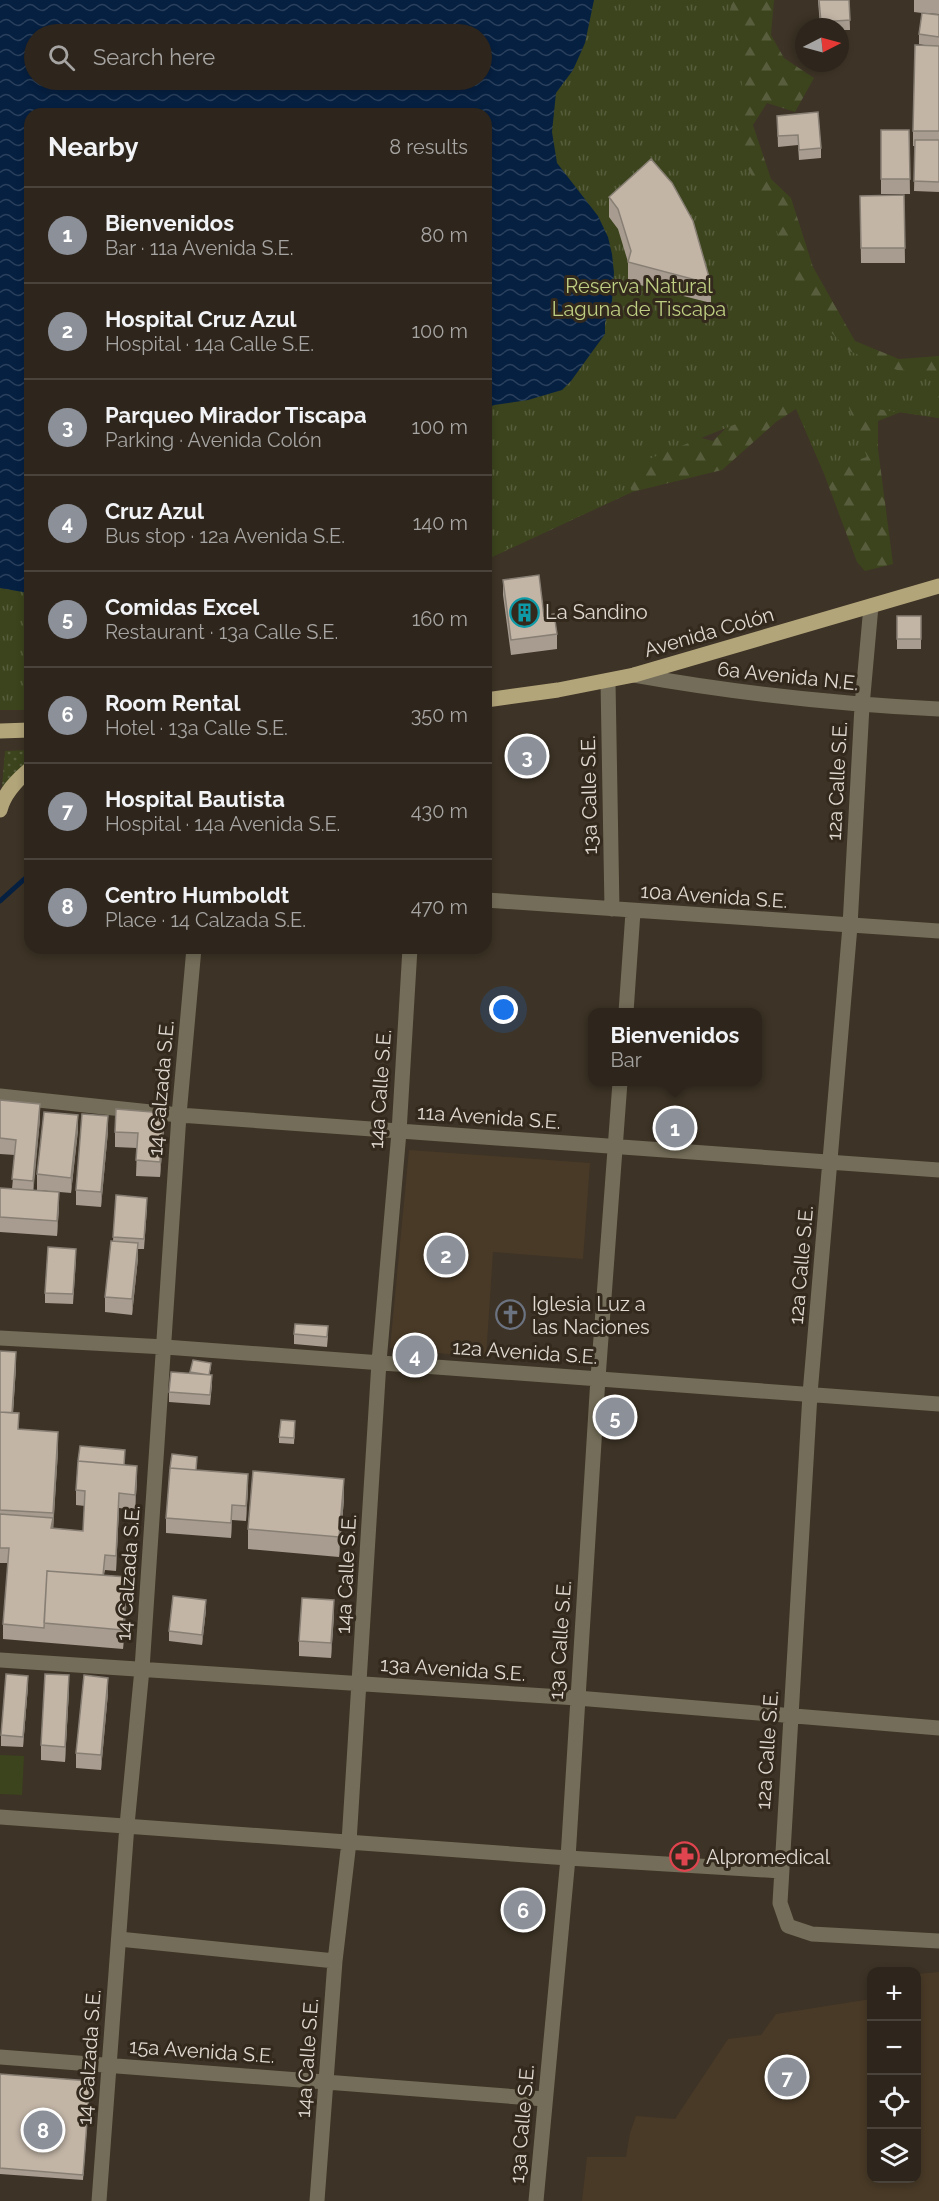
<!DOCTYPE html>
<meta charset="utf-8">
<style>
:root{--surface:#2e261c;--page:#3a3229;--text:#f1f3f6;--muted:#a7a5a3;--line:#49433b;--accent:#8c9099}
body{margin:0;font-family:Raleway,sans-serif;background:var(--page);color:var(--text)}
.controls{position:absolute;right:18px;bottom:18px;display:grid;overflow:hidden;border-radius:12px;box-shadow:0 3px 9px #0003}
.controls button{width:54px;height:54px;display:grid;place-items:center;padding:0;border:0;border-bottom:2px solid var(--line);background:var(--surface);color:var(--text);font:30px sans-serif}
.compass{position:absolute;left:795px;top:18px;width:54px;height:54px;border-radius:50%;background:var(--surface);box-shadow:0 3px 9px #0003;rotate:84deg}
.you{position:absolute;left:504px;top:1010px;width:21px;height:21px;margin:-15px;border:4px solid #fff;border-radius:50%;background:#1a73e8;box-shadow:0 0 0 9px #1a73e833}
.badge{display:grid;place-items:center;width:39px;height:39px;border-radius:50%;background:var(--accent);color:#fff;font-size:20px;font-weight:700}
.pin{position:absolute;translate:-50% -50%;border:3px solid #fff;box-shadow:0 2px 6px #0006}
.popup{position:absolute;left:588px;top:1008px;width:174px;height:78px;box-sizing:border-box;display:grid;place-content:center;border-radius:12px;background:var(--surface);filter:drop-shadow(0 2px 4px #0005);font-size:20px;white-space:nowrap;color:var(--muted)}
.popup b{font-size:22px;color:var(--text)}
.popup::after{content:'';position:absolute;left:50%;top:100%;margin-left:-12px;border:12px solid transparent;border-top-color:var(--surface)}
.list{margin:0;padding:0;list-style:none}
h2{display:flex;justify-content:space-between;align-items:center;height:78px;margin:0;padding:0 24px;font-size:26px}
h2 small{font-size:20px;font-weight:400;color:var(--muted)}
.list li{display:grid;grid-template-columns:39px 1fr auto;gap:18px;align-items:center;box-sizing:border-box;height:96px;padding:0 24px;border-top:2px solid var(--line)}
.list b{display:block;font-size:22px;white-space:nowrap}
.list p{margin:0;font-size:20px;white-space:nowrap;color:var(--muted)}
.list em{font-size:20px;font-style:normal;color:var(--muted)}
.icon{flex:none;width:33px;height:33px;fill:none;stroke:currentColor;stroke-width:2;stroke-linecap:round;stroke-linejoin:round}
.map{position:relative;flex:none;width:939px;height:2201px;overflow:hidden}
.search{position:absolute;background:var(--surface);box-shadow:0 3px 9px #0003;left:24px;top:24px;width:468px;height:66px;display:flex;align-items:center;gap:15px;box-sizing:border-box;padding:0 21px;border-radius:33px;color:var(--muted);font-size:22px}
.panel{position:absolute;background:var(--surface);box-shadow:0 3px 9px #0003;left:24px;top:108px;width:468px;height:846px;border-radius:18px}
.map>svg:first-child{display:block}
</style>
<div class="map">
<svg width="939" height="2201" viewBox="0 0 939 2201">
<defs>
<pattern id="grass-dots" width="8" height="8" patternUnits="userSpaceOnUse" patternTransform="scale(1.5)"><rect width="8" height="8" fill="#3c441d"/><path d="M2 2h.1M6 6h.1" fill="none" stroke="#585e3d" stroke-width="1.8" stroke-linecap="round"/></pattern>
<pattern id="forest-firs" width="22" height="20" patternUnits="userSpaceOnUse" patternTransform="scale(1.5)"><rect width="22" height="20" fill="#3c441d"/><path d="M5 1l3.5 6h-7zM16 11l3.5 6h-7z" fill="#585e3d"/></pattern>
<pattern id="park-tufts" width="24" height="20" patternUnits="userSpaceOnUse" patternTransform="scale(1.5)"><rect width="24" height="20" fill="#3c441d"/><path d="M3 7l-1-3M5 7V3M7 7l1-3M15 17l-1-3M17 17v-4M19 17l1-3" fill="none" stroke="#585e3d"/></pattern>
<pattern id="water-waves" width="16" height="10" patternUnits="userSpaceOnUse" patternTransform="scale(1.5)"><rect width="16" height="10" fill="#062042"/><path d="M0 5q4-4 8 0t8 0" fill="none" stroke="#2a405c"/></pattern>
</defs>
<rect width="100%" height="100%" fill="#3d3326"/>
<!-- built -->
<path fill="#493a27" d="M 409,1150 L 590,1163 L 583,1259 L 493,1252 L 486,1358 L 390,1348 Z
M 939,1972 L 939,2201 L 582,2201 L 587,2157 L 626,2157 L 630,2133 L 636,2116 L 675,2119 L 728,2039 L 761,2035 L 776,2014 L 871,1999 L 872,2178 L 916,2178 L 917,1974 Z"/>
<!-- grass -->
<path fill="url(#grass-dots)" d="M 30,750 L 30,759 L 2,787 L 5,751 Z"/>
<!-- forest -->
<path fill="url(#forest-firs)" d="M 594,0 L 774,0 L 771,35 L 784,58 L 814,78 L 795,112 L 767,103 L 753,125 L 771,179 L 791,198 L 813,267 L 855,341 L 899,359 L 939,356 L 939,418 L 901,412 L 878,421 L 878,449 L 893,564 L 865,571 L 857,562 L 823,471 L 796,409 L 776,422 L 722,470 L 632,492 L 486,560 L 486,457 L 678,432 L 713,441 L 726,428 Z"/>
<!-- park -->
<path fill="url(#park-tufts)" fill-rule="evenodd" d="M 0,0 L 730,0 L 743,91 L 735,115 L 736,137 L 741,155 L 769,210 L 792,273 L 812,312 L 849,351 L 897,370 L 939,374 L 939,418 L 848,405 L 867,457 L 823,471 L 793,401 L 624,469 L 632,492 L 486,559 L 486,114 L 30,114 L 30,710 L 0,710 ZM 34,34 L 482,34 L 482,80 L 34,80 Z"/>
<!-- pitch -->
<path fill="#3c441d" d="M 0,1755 L 24,1756 L 22,1795 L 0,1794 Z"/>
<!-- water -->
<path fill="url(#water-waves)" fill-rule="evenodd" d="M 0,0 L 594,0 L 585,43 L 573,70 L 556,93 L 552,132 L 557,163 L 598,216 L 608,237 L 612,254 L 614,273 L 612,301 L 605,323 L 605,334 L 571,381 L 562,390 L 528,400 L 494,405 L 486,409 L 486,114 L 30,114 L 30,599 L 23,592 L 0,588 ZM 34,34 L 482,34 L 482,80 L 34,80 Z"/>
<g fill="none" stroke-linecap="round" stroke-linejoin="round">
<!-- stream -->
<path stroke="#062042" stroke-width="5" d="M 0,901 L 30,874"/>
<!-- minor -->
<path stroke="#746d59" stroke-width="15" d="M 871,606 L 862,706 L 850,926 L 810,1394 L 780,1903 L 788,1926 L 812,1934 L 939,1941
M 634,675 C 735,693 836,704 939,709
M 608,681 L 612,909
M 486,900 L 939,931
M 626,1012 L 633,912
M 0,1096 L 179,1115 L 939,1170
M 0,1338 L 165,1347 L 939,1404
M 0,1660 L 577,1698 L 939,1728
M 0,1817 L 568,1858 L 781,1871
M 119,1939 L 335,1961
M 0,2057 L 545,2099
M 99,2201 L 127,1825 L 142,1669 L 179,1115 L 194,948
M 317,2201 L 335,1961 L 349,1842 L 379,1362 L 399,1132 L 410,948
M 536,2201 L 568,1858 L 598,1378 L 620,1082"/>
<!-- major -->
<path stroke="#b2a57a" stroke-width="15" d="M 486,700 L 558,690 L 634,675 L 939,586
M 0,731 L 30,730
M 0,810 C 4,793 17,780 30,769"/>
</g>
<!-- wall -->
<path fill="#a79c8f" d="M 818,0 L 849,0 L 850,30 L 840,30 L 840,27 L 820,27 Z
M 914,0 L 939,0 L 939,14 L 922,13 L 939,15 L 939,192 L 914,191 L 915,146 L 913,146 L 913,131 L 929,46 L 919,44 L 919,34 L 922,13 L 914,12 Z
M 777,116 L 821,148 L 821,158 L 799,160 L 798,145 L 778,147 Z
M 881,130 L 909,130 L 910,194 L 881,194 Z
M 904,195 L 905,263 L 861,263 L 860,196 Z
M 609,197 L 711,284 L 711,303 L 628,282 L 628,262 L 618,229 L 609,217 Z
M 503,580 L 544,616 L 557,634 L 557,649 L 511,655 L 503,595 Z
M 897,616 L 921,616 L 921,649 L 897,649 Z
M 0,1100 L 40,1119 L 33,1190 L 59,1207 L 57,1236 L 0,1232 L 0,1188 L 12,1189 L 15,1155 L 0,1154 Z
M 164,1128 L 160,1177 L 136,1176 L 137,1148 L 115,1147 L 115,1132 Z
M 78,1130 L 71,1193 L 37,1190 L 37,1174 Z
M 108,1131 L 101,1207 L 76,1205 L 76,1190 Z
M 116,1195 L 147,1208 L 144,1249 L 138,1249 L 138,1258 L 132,1315 L 105,1312 L 105,1297 L 113,1241 Z
M 76,1259 L 73,1304 L 45,1303 L 45,1293 Z
M 294,1334 L 328,1336 L 327,1347 L 294,1344 Z
M 0,1351 L 16,1367 L 13,1413 L 19,1429 L 58,1451 L 53,1529 L 83,1531 L 85,1506 L 76,1505 L 76,1490 L 125,1465 L 137,1481 L 135,1510 L 119,1508 L 116,1571 L 105,1570 L 104,1575 L 127,1596 L 123,1649 L 3,1639 L 3,1624 L 8,1563 L 0,1563 Z
M 193,1360 L 211,1368 L 209,1375 L 212,1385 L 210,1405 L 169,1402 L 169,1392 L 190,1374 Z
M 295,1426 L 294,1444 L 279,1443 L 279,1437 Z
M 197,1470 L 248,1489 L 246,1521 L 232,1520 L 231,1538 L 166,1533 L 166,1518 Z
M 344,1499 L 339,1557 L 248,1549 L 248,1529 Z
M 206,1610 L 202,1645 L 169,1641 L 169,1631 Z
M 334,1615 L 331,1658 L 299,1656 L 299,1641 Z
M 28,1686 L 23,1747 L 1,1746 L 1,1735 Z
M 69,1690 L 65,1762 L 41,1760 L 41,1745 Z
M 108,1693 L 101,1770 L 76,1768 L 76,1753 Z
M 0,2074 L 90,2086 L 83,2180 L 0,2174 Z"/>
<!-- shaded-wall -->
<path fill="#887f74" d="M 40,1104 L 40,1119 L 33,1196 L 33,1181 Z
M 164,1113 L 164,1128 L 160,1177 L 160,1162 Z
M 78,1115 L 78,1130 L 71,1193 L 71,1178 Z
M 108,1116 L 108,1131 L 101,1207 L 101,1192 Z
M 59,1192 L 59,1207 L 57,1236 L 57,1221 Z
M 138,1243 L 138,1258 L 132,1315 L 132,1299 Z
M 16,1352 L 16,1367 L 12,1428 L 12,1413 Z
M 58,1432 L 58,1451 L 53,1533 L 51,1528 L 53,1518 Z
M 137,1466 L 137,1481 L 135,1510 L 135,1495 Z
M 248,1474 L 248,1489 L 246,1521 L 246,1506 Z
M 344,1479 L 344,1499 L 339,1557 L 339,1537 Z
M 119,1493 L 119,1508 L 116,1571 L 116,1556 Z
M 232,1505 L 232,1520 L 231,1538 L 231,1523 Z
M 127,1577 L 127,1596 L 123,1649 L 123,1630 Z
M 206,1600 L 206,1610 L 202,1645 L 202,1635 Z
M 334,1600 L 334,1615 L 331,1658 L 331,1643 Z
M 69,1675 L 69,1690 L 65,1762 L 65,1747 Z
M 28,1676 L 28,1686 L 23,1747 L 23,1737 Z
M 108,1678 L 108,1693 L 101,1770 L 101,1755 Z"/>
<!-- building -->
<path fill="#c2b5a6" stroke="#887f74" stroke-width="1.5" d="M 819,0 L 849,0 L 850,20 L 821,22 Z
M 922,13 L 939,15 L 939,37 L 919,34 Z
M 915,45 L 939,46 L 939,131 L 913,131 Z
M 818,112 L 821,148 L 799,150 L 798,135 L 778,136 L 777,116 Z
M 881,130 L 909,130 L 910,179 L 881,179 Z
M 915,140 L 939,140 L 939,182 L 914,181 Z
M 651,159 L 672,183 L 693,221 L 711,284 L 628,262 L 631,251 L 618,209 L 609,197 Z
M 904,195 L 905,248 L 861,248 L 860,196 Z
M 539,575 L 544,616 L 554,614 L 557,634 L 511,640 L 503,580 Z
M 897,616 L 921,616 L 921,639 L 897,639 Z
M 0,1100 L 40,1104 L 33,1181 L 12,1179 L 16,1140 L 0,1138 Z
M 116,1109 L 164,1113 L 160,1162 L 136,1160 L 138,1133 L 115,1132 Z
M 44,1112 L 78,1115 L 71,1178 L 37,1174 Z
M 82,1114 L 108,1116 L 101,1192 L 76,1190 Z
M 0,1188 L 59,1192 L 57,1221 L 0,1217 Z
M 116,1195 L 147,1198 L 144,1239 L 113,1237 Z
M 111,1241 L 138,1243 L 132,1299 L 105,1297 Z
M 48,1247 L 76,1249 L 73,1294 L 45,1293 Z
M 295,1324 L 328,1326 L 327,1337 L 294,1334 Z
M 0,1351 L 16,1352 L 12,1413 L 0,1412 Z
M 193,1360 L 211,1363 L 209,1375 L 190,1372 Z
M 171,1372 L 212,1375 L 210,1395 L 169,1392 Z
M 0,1412 L 19,1413 L 18,1429 L 58,1432 L 53,1513 L 0,1510 Z
M 281,1420 L 295,1421 L 294,1438 L 279,1437 Z
M 80,1446 L 125,1450 L 124,1465 L 78,1461 Z
M 172,1454 L 197,1457 L 196,1470 L 170,1468 Z
M 78,1461 L 137,1466 L 135,1495 L 119,1493 L 116,1556 L 105,1555 L 103,1575 L 47,1571 L 44,1628 L 3,1624 L 9,1548 L 0,1548 L 0,1514 L 53,1518 L 51,1528 L 83,1531 L 85,1491 L 76,1490 Z
M 170,1468 L 248,1474 L 246,1506 L 232,1505 L 231,1523 L 166,1518 Z
M 253,1471 L 344,1479 L 339,1537 L 248,1529 Z
M 47,1571 L 127,1577 L 123,1630 L 44,1623 Z
M 173,1596 L 206,1600 L 202,1635 L 169,1631 Z
M 302,1598 L 334,1600 L 331,1643 L 299,1641 Z
M 6,1674 L 28,1676 L 23,1737 L 1,1735 Z
M 45,1674 L 69,1675 L 65,1747 L 41,1745 Z
M 84,1675 L 108,1678 L 101,1755 L 76,1753 Z
M 0,2074 L 90,2081 L 83,2175 L 0,2168 Z"/>
<!-- icons -->
<defs>
<symbol id="building-ring" viewBox="-11 -11 22 22"><circle r="9.5" fill="#33291c" stroke="#0f9aa8" stroke-width="1.5"/><path d="M-4-6H4V6H1V3H-1V6H-4ZM-2.5-4.3h1.7v1.8h-1.7ZM.8-4.3h1.7v1.8H.8ZM-2.5-1h1.7V.8h-1.7ZM.8-1h1.7V.8H.8Z" fill="#0f9aa8"/></symbol>
<symbol id="church-ring" viewBox="-11 -11 22 22"><circle r="9.5" fill="#33291c" stroke="#6b7280" stroke-width="1.5"/><path d="M-1.2-6h2.4v3.5h3.3v2.4h-3.3V6h-2.4V-.1h-3.3v-2.4h3.3Z" fill="#6b7280"/></symbol>
<symbol id="pharmacy-ring" viewBox="-11 -11 22 22"><circle r="9.5" fill="#33291c" stroke="#e0444e" stroke-width="1.5"/><path d="M-2-6h4v4h4v4h-4v4h-4v-4h-4v-4h4Z" fill="#e0444e"/></symbol>
</defs>
<g fill-rule="evenodd">
<use href="#building-ring" x="508" y="596" width="33" height="33"/>
<use href="#church-ring" x="494" y="1298" width="33" height="33"/>
<use href="#pharmacy-ring" x="668" y="1840" width="33" height="33"/>
</g>
<g text-anchor="middle" dominant-baseline="central" stroke-width="6" stroke-linejoin="round" paint-order="stroke">
<!-- park labels -->
<g font-size="20" fill="#becf83" stroke="#33291c">
<text x="639" y="286">Reserva Natural<tspan x="639" dy="23">Laguna de Tiscapa</tspan></text>
</g>
<!-- poi labels -->
<g font-size="20" fill="#e1dad2" stroke="#33291c" text-anchor="start">
<text x="545" y="612">La Sandino</text>
<text x="532" y="1304">Iglesia Luz a<tspan x="532" dy="23">las Naciones</tspan></text>
<text x="706" y="1857">Alpromedical</text>
</g>
<!-- street labels -->
<g font-size="20" fill="#e1dad2" stroke="#33291c">
<text transform="translate(709 632) rotate(-16)">Avenida Colón</text>
<text transform="translate(788 676) rotate(6)">6a Avenida N.E.</text>
<text transform="translate(837 781) rotate(-87)">12a Calle S.E.</text>
<text transform="translate(589 795) rotate(-91)">13a Calle S.E.</text>
<text transform="translate(714 896) rotate(4)">10a Avenida S.E.</text>
<text transform="translate(161 1088) rotate(-85)">14 Calzada S.E.</text>
<text transform="translate(380 1089) rotate(-86)">14a Calle S.E.</text>
<text transform="translate(489 1117) rotate(4)">11a Avenida S.E.</text>
<text transform="translate(801 1265) rotate(-85)">12a Calle S.E.</text>
<text transform="translate(525 1352) rotate(4)">12a Avenida S.E.</text>
<text transform="translate(128 1573) rotate(-86)">14 Calzada S.E.</text>
<text transform="translate(346 1574) rotate(-87)">14a Calle S.E.</text>
<text transform="translate(560 1640) rotate(-86)">13a Calle S.E.</text>
<text transform="translate(453 1669) rotate(4)">13a Avenida S.E.</text>
<text transform="translate(767 1750) rotate(-86)">12a Calle S.E.</text>
<text transform="translate(202 2051) rotate(4)">15a Avenida S.E.</text>
<text transform="translate(89 2057) rotate(-86)">14 Calzada S.E.</text>
<text transform="translate(307 2058) rotate(-86)">14a Calle S.E.</text>
<text transform="translate(522 2124) rotate(-85)">13a Calle S.E.</text>
</g>
</g>
</svg>
<div class="controls">
<button>+</button>
<button>−</button>
<button><svg class="icon" aria-label="locate" viewBox="0 0 24 24"><circle cx="12" cy="12" r="6"/><path d="M12 2v4M12 18v4M2 12h4M18 12h4"/></svg></button>
<button><svg class="icon" aria-label="layers" viewBox="0 0 24 24"><path d="M12 4l9 5-9 5-9-5zM3 14l9 5 9-5"/></svg></button>
</div>
<svg class="compass" viewBox="-18 -18 36 36"><path d="M0-13l5 13h-10z" fill="#e53935"/><path d="M0 13l5-13h-10z" fill="#a7a5a3"/></svg>
<div class="you"></div>
<div class="pin badge" style="left:675px;top:1128px">1</div>
<div class="popup"><b>Bienvenidos</b>Bar</div>
<div class="pin badge" style="left:446px;top:1255px">2</div>
<div class="pin badge" style="left:527px;top:756px">3</div>
<div class="pin badge" style="left:415px;top:1355px">4</div>
<div class="pin badge" style="left:615px;top:1417px">5</div>
<div class="pin badge" style="left:523px;top:1910px">6</div>
<div class="pin badge" style="left:787px;top:2077px">7</div>
<div class="pin badge" style="left:43px;top:2130px">8</div>
<div class="search"><svg class="icon" aria-label="search" viewBox="0 0 24 24"><circle cx="10" cy="10" r="6"/><path d="M15 15l6 6"/></svg>Search here</div>
<section class="panel">
<h2>Nearby<small>8 results</small></h2>
<ul class="list">
<li><span class="badge">1</span><div><b>Bienvenidos</b><p>Bar · 11a Avenida S.E.</p></div><em>80 m</em></li>
<li><span class="badge">2</span><div><b>Hospital Cruz Azul</b><p>Hospital · 14a Calle S.E.</p></div><em>100 m</em></li>
<li><span class="badge">3</span><div><b>Parqueo Mirador Tiscapa</b><p>Parking · Avenida Colón</p></div><em>100 m</em></li>
<li><span class="badge">4</span><div><b>Cruz Azul</b><p>Bus stop · 12a Avenida S.E.</p></div><em>140 m</em></li>
<li><span class="badge">5</span><div><b>Comidas Excel</b><p>Restaurant · 13a Calle S.E.</p></div><em>160 m</em></li>
<li><span class="badge">6</span><div><b>Room Rental</b><p>Hotel · 13a Calle S.E.</p></div><em>350 m</em></li>
<li><span class="badge">7</span><div><b>Hospital Bautista</b><p>Hospital · 14a Avenida S.E.</p></div><em>430 m</em></li>
<li><span class="badge">8</span><div><b>Centro Humboldt</b><p>Place · 14 Calzada S.E.</p></div><em>470 m</em></li>
</ul>
</section>
</div>
